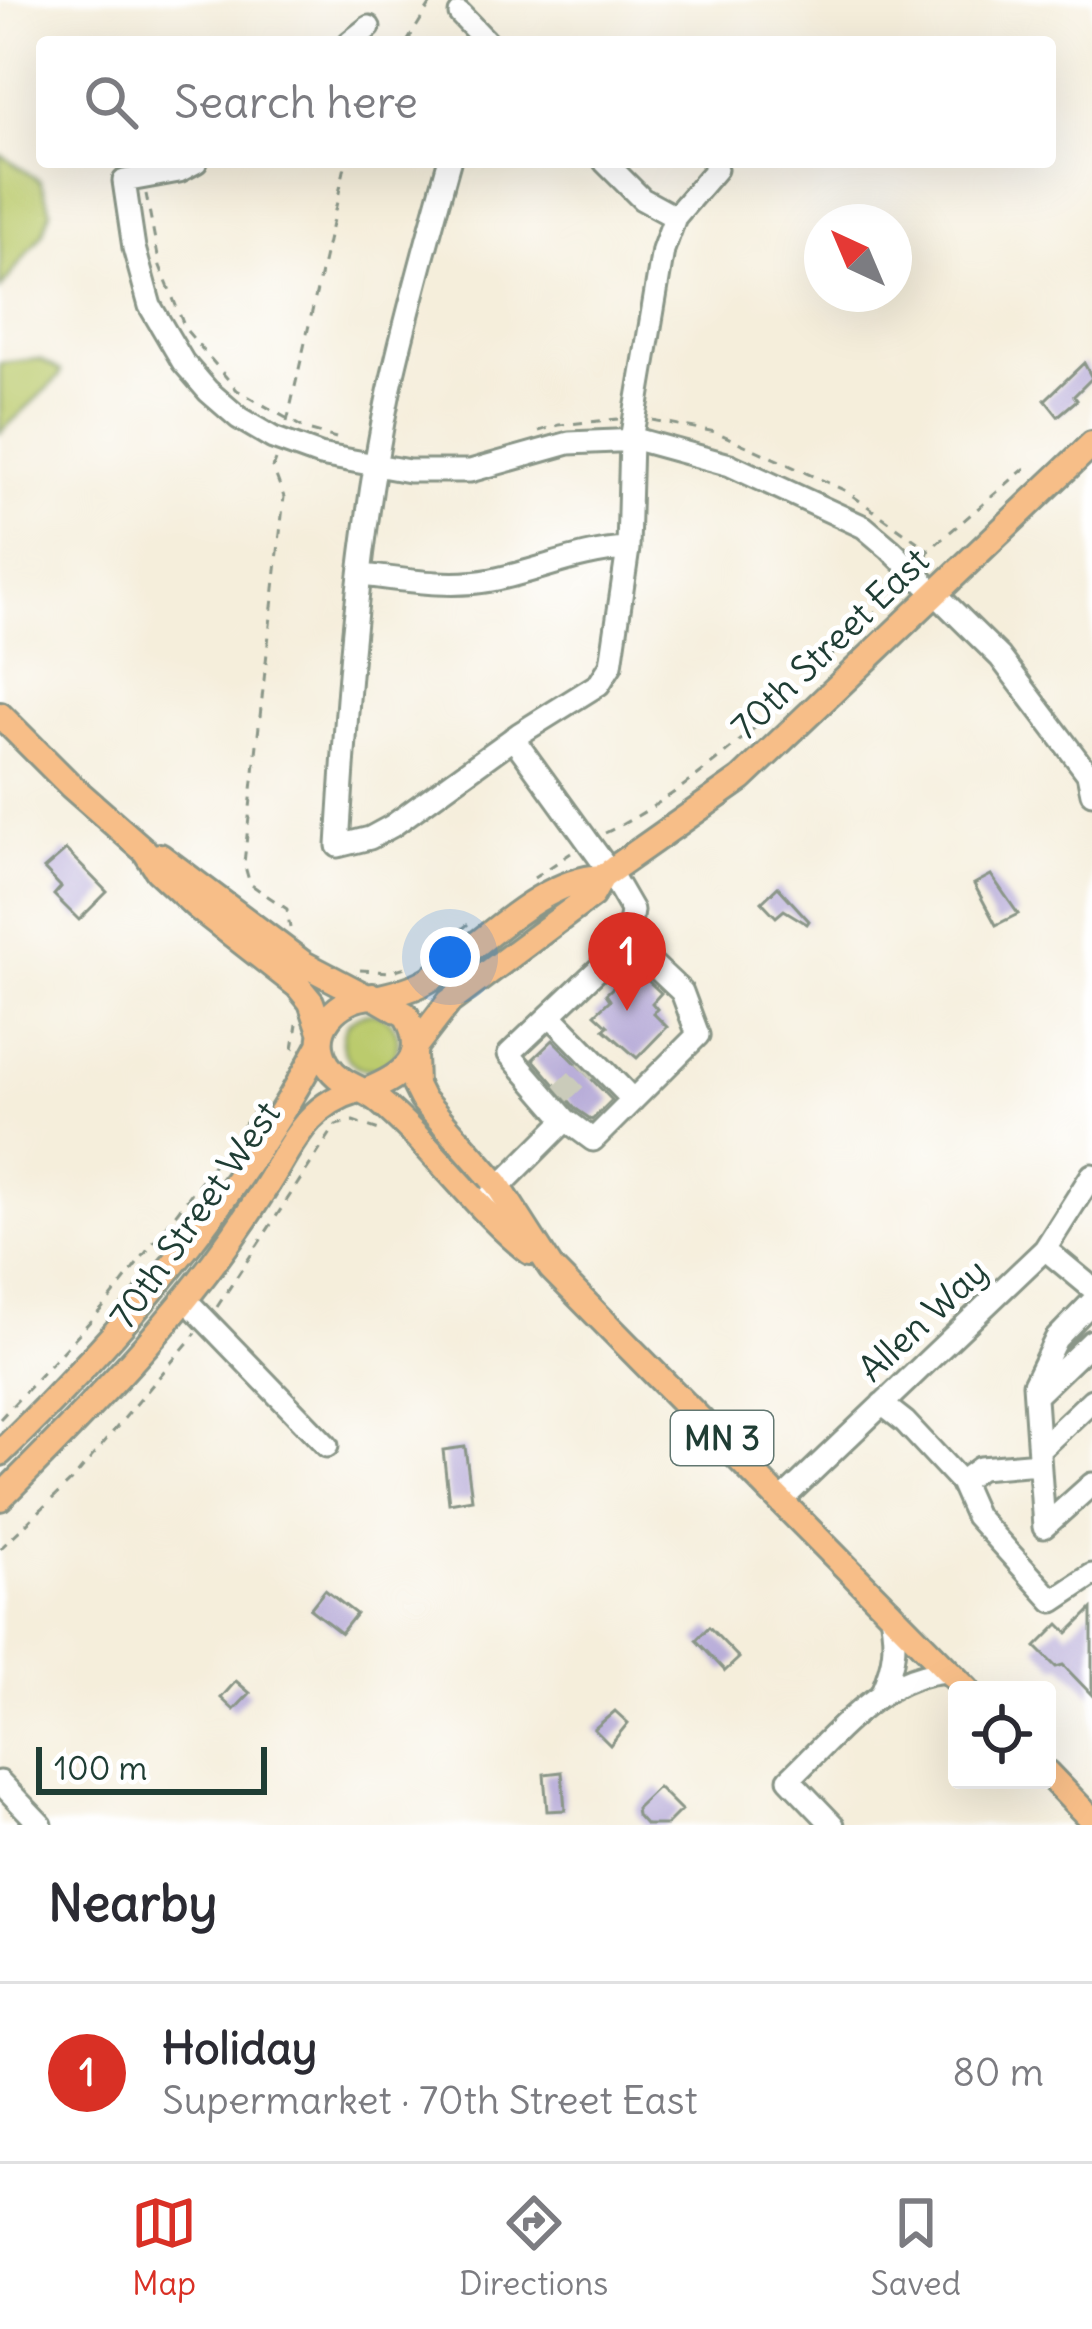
<!DOCTYPE html>
<meta charset="utf-8">
<style>
:root{--surface:#fff;--page:#f7f7f7;--text:#2b2b33;--muted:#7c7c81;--line:#e1e1e2;--accent:#d93025}
body{margin:0;font-family:Delius,sans-serif;background:var(--page);color:var(--text)}
.controls{position:absolute;right:36px;bottom:36px;display:grid;overflow:hidden;border-radius:12px;box-shadow:0 12px 48px #0002}
.controls button{width:108px;height:108px;display:grid;place-items:center;padding:0;border:0;border-bottom:3px solid var(--line);background:var(--surface);color:var(--text);font:60px sans-serif}
.compass{position:absolute;left:804px;top:204px;width:108px;height:108px;border-radius:50%;background:var(--surface);box-shadow:0 12px 48px #0002;rotate:316deg}
.scale{position:absolute;left:36px;bottom:30px;width:231px;box-sizing:border-box;padding-left:12px;border:6px solid #1f3d34;border-top:0;font-size:33px;line-height:42px;white-space:nowrap;color:#1f3d34;-webkit-text-stroke:9px #fff;paint-order:stroke}
.you{position:absolute;left:450px;top:957px;width:42px;height:42px;margin:-30px;border:9px solid #fff;border-radius:50%;background:#1a73e8;box-shadow:0 0 0 18px #1a73e833}
.badge{display:grid;place-items:center;width:78px;height:78px;border-radius:50%;background:var(--accent);color:#fff;font-size:39px;font-weight:700}
.pin{position:absolute;translate:-50% -99px;filter:drop-shadow(0 3px 6px #0008)}
.pin::after{content:'';position:absolute;top:63px;width:42px;height:36px;background:inherit;clip-path:polygon(0 0,100% 0,50% 100%)}
.list{margin:0;padding:0;list-style:none}
h2{display:flex;justify-content:space-between;align-items:center;height:156px;margin:0;padding:0 48px;font-size:51px}
h2 small{font-size:39px;font-weight:400;color:var(--muted)}
.list li{display:grid;grid-template-columns:78px 1fr auto;gap:36px;align-items:center;box-sizing:border-box;height:180px;padding:0 48px;border-top:3px solid var(--line)}
.list b{display:block;font-size:45px;white-space:nowrap}
.list p{margin:0;font-size:39px;white-space:nowrap;color:var(--muted)}
.list em{font-size:39px;font-style:normal;color:var(--muted)}
.icon{flex:none;width:66px;height:66px;fill:none;stroke:currentColor;stroke-width:2;stroke-linecap:round;stroke-linejoin:round}
.map{position:relative;flex:none;width:1092px;height:1825px;overflow:hidden}
.search{position:absolute;background:var(--surface);box-shadow:0 12px 48px #0002;left:36px;right:36px;top:36px;height:132px;display:flex;align-items:center;gap:30px;box-sizing:border-box;padding:0 42px;border-radius:12px;color:var(--muted);font-size:45px}
.sheet{height:336px;background:var(--surface)}
nav{display:flex;justify-content:space-around;align-items:center;box-sizing:border-box;height:168px;border-top:3px solid var(--line);background:var(--surface);font-size:33px;color:var(--muted)}
nav a{display:grid;justify-items:center;gap:6px}
nav .on{color:var(--accent)}
.map>svg:first-child{display:block}
</style>
<div class="map">
<svg width="1092" height="1825" viewBox="0 0 1092 1825">
<rect width="100%" height="100%" fill="#fff"/>
<filter id="ink" filterUnits="userSpaceOnUse"><feTurbulence type="fractalNoise" baseFrequency=".00833" numOctaves="2"/><feDisplacementMap in="SourceGraphic" scale="24" xChannelSelector="R" yChannelSelector="G"/><feConvolveMatrix kernelMatrix="1 2 1 2 8 2 1 2 1" color-interpolation-filters="sRGB"/></filter>
<filter id="wash" filterUnits="userSpaceOnUse"><feTurbulence type="fractalNoise" baseFrequency=".004" numOctaves="4" result="noise"/><feDisplacementMap in="SourceGraphic" scale="48" xChannelSelector="R" yChannelSelector="G"/><feGaussianBlur stdDeviation="2.7" result="paint"/><feColorMatrix in="noise" values="0 0 0 0 0 0 0 0 0 0 0 0 0 0 0 0 0 1.4 0 .05"/><feComposite in="paint" operator="in"/></filter>
<g filter="url(#wash)">
<rect width="100%" height="100%" fill="#f5eedb"/>
<!-- green -->
<path fill="#bbcb6d" stroke="#6d8450" stroke-width="3" d="M 0,154 L 40,181 L 51,211 L 43,233 L 0,289 Z
M 40,359 L 61,371 L 59,377 L 0,433 L 0,363 Z
M342 1041a28 28 0 1 1 56 0a28 28 0 1 1-56 0Z"/>
<g id="blocks">
<!-- building -->
<path fill="#b9aed9" d="M 1084,363 L 1092,378 L 1074,396 L 1077,400 L 1058,416 L 1045,400 Z
M 66,850 L 107,892 L 79,920 L 54,895 L 61,887 L 44,869 Z
M 991,875 L 1018,914 L 996,925 L 974,884 Z
M 778,887 L 809,921 L 807,924 L 784,910 L 776,917 L 762,902 Z
M 634,968 L 661,993 L 652,1003 L 657,1009 L 653,1013 L 667,1027 L 637,1058 L 604,1029 L 608,1026 L 595,1014 L 610,1000 L 606,994 Z
M 553,1040 L 612,1100 L 592,1120 L 576,1109 L 533,1059 Z
M 465,1447 L 472,1499 L 449,1503 L 443,1450 Z
M 325,1590 L 356,1614 L 341,1633 L 310,1609 Z
M 1092,1609 L 1092,1695 L 1063,1665 L 1056,1667 L 1036,1647 L 1059,1624 L 1068,1633 Z
M 709,1627 L 739,1658 L 725,1671 L 696,1640 Z
M 236,1681 L 250,1693 L 234,1710 L 221,1698 Z
M 615,1711 L 628,1723 L 610,1745 L 594,1729 Z
M 562,1772 L 565,1810 L 547,1811 L 544,1774 Z
M 658,1787 L 681,1810 L 666,1825 L 646,1825 L 637,1815 L 636,1808 Z"/>
</g>
</g>
<g filter="url(#ink)">
<use href="#blocks" fill-opacity="0" stroke="#8a9688" stroke-width="3"/>
<g fill="none" stroke-linecap="round" stroke-linejoin="round">
<!-- minor-tunnel -->
<path stroke="#cacbba" stroke-width="21" stroke-dasharray="21 10" stroke-linecap="butt" d="M 561,1094 L 586,1070"/>
<defs>
<path id="minor" d="M 460,14 L 487,42
M 350,42 L 369,27
M 196,162 L 179,171 L 124,181 L 134,248 L 150,306 L 183,362 L 208,391 L 239,418 L 273,438 L 320,455 L 409,471 L 470,471 L 569,443 L 639,440 L 730,465 L 864,527 L 890,549 L 1000,657 L 1088,774 L 1092,793
M 449,162 C 428,238 406,315 389,392 C 358,540 347,695 338,846 L 370,838 L 392,826 L 519,734 L 599,684 L 611,665 L 628,549 L 631,440 L 663,250 L 675,217 L 716,169
M 605,162 L 642,199 L 675,217
M 363,575 C 405,580 450,588 492,580 C 539,571 580,551 628,549
M 550,1015 L 633,1100
M 566,1120 L 509,1054 L 628,941
M 487,1199 L 566,1120 L 593,1140 L 698,1035 L 682,992 L 628,941 L 632,910 L 610,872 L 513,738
M 1045,1249 L 1092,1288
M 187,1301 L 327,1446
M 1092,1302 L 1056,1339 L 1034,1384 L 1044,1527 L 1092,1484
M 1035,1396 L 1092,1341
M 882,1404 L 905,1422 L 961,1482 L 980,1468 L 1039,1463
M 1039,1450 L 1092,1400
M 961,1482 L 976,1516 L 1053,1601 L 1092,1575
M 783,1499 L 1045,1249 L 1092,1175
M 882,1692 C 895,1662 897,1642 890,1610
M 0,1782 L 41,1825
M 833,1825 L 789,1779 C 836,1735 881,1674 949,1671"/>
<path id="major" d="M 0,715 L 71,786 L 145,851 L 158,871 L 196,906 L 298,986 L 311,1002 L 321,1031
M 160,856 L 304,964 L 365,996
M 380,997 C 398,993 417,988 433,977 C 482,946 539,880 602,877
M 416,1045 L 449,1002 L 592,895 L 602,877 L 741,779 L 1092,444
M 414,1055 L 415,1085 L 422,1099 L 497,1184 L 551,1268 L 967,1690
M 366,1091 C 403,1076 430,1058 406,1015 L 373,996 C 338,997 307,1029 327,1064 C 340,1085 362,1087 379,1101 C 431,1144 477,1211 530,1252
M 0,1453 C 122,1334 240,1197 320,1045
M 0,1498 C 100,1398 197,1300 271,1178 C 295,1138 310,1104 358,1090
M 1047,1773 L 1092,1820"/>
</defs>
<!-- minor casing -->
<use href="#minor" stroke="#8a9688" stroke-width="27"/>
<!-- major casing -->
<use href="#major" stroke="#8a9688" stroke-width="30"/>
<!-- path -->
<path stroke="#8a9688" stroke-width="3" stroke-dasharray="9 9" stroke-linecap="butt" d="M 407,42 L 433,0
M 146,194 L 160,266 L 183,323
M 187,331 L 237,390 L 302,427
M 652,420 L 716,432 L 846,491 L 929,550
M 287,422 L 346,162
M 311,431 L 336,438
M 539,431 L 559,425 L 618,419
M 276,460 L 273,468 L 284,497 L 244,863 L 250,884 L 287,909 L 290,928
M 926,558 L 929,550 L 1030,464
M 605,833 C 705,786 799,686 879,609 L 896,584
M 534,878 L 571,853
M 447,941 L 472,921
M 360,970 L 389,972 L 409,966
M 293,1049 L 297,1024
M 217,1307 L 336,1125 L 353,1121 L 382,1131
M 0,1419 L 107,1303 L 254,1112
M 0,1549 L 75,1477 L 196,1333"/>
<!-- minor -->
<use href="#minor" stroke="#fff" stroke-width="21"/>
<!-- major -->
<use href="#major" stroke="#f7be88" stroke-width="24"/>
</g>
</g>
<g text-anchor="middle" dominant-baseline="central" stroke-width="10" stroke-linejoin="round" paint-order="stroke">
<!-- shield labels -->
<rect fill="#fff" stroke="#627771" stroke-width="3" x="671" y="1411" width="102" height="54" rx="9"/>
<g font-size="33" font-weight="bold" fill="#1f3d34">
<text x="722" y="1438">MN 3</text>
</g>
<!-- street labels -->
<g font-size="36" fill="#1f3d34" stroke="#fff">
<text transform="translate(830 644) rotate(-44)">70th Street East</text>
<text transform="translate(195 1215) rotate(-55)">70th Street West</text>
<text transform="translate(923 1320) rotate(-43)">Allen Way</text>
</g>
</g>
</svg>
<div class="controls">
<button><svg class="icon" aria-label="locate" viewBox="0 0 24 24"><circle cx="12" cy="12" r="6"/><path d="M12 2v4M12 18v4M2 12h4M18 12h4"/></svg></button>
</div>
<svg class="compass" viewBox="-18 -18 36 36"><path d="M0-13l5 13h-10z" fill="#e53935"/><path d="M0 13l5-13h-10z" fill="#7c7c81"/></svg>
<div class="scale">100 m</div>
<div class="you"></div>
<div class="pin badge" style="left:627px;top:1011px">1</div>
<div class="search"><svg class="icon" aria-label="search" viewBox="0 0 24 24"><circle cx="10" cy="10" r="6"/><path d="M15 15l6 6"/></svg>Search here</div>
</div>
<section class="sheet">
<h2>Nearby<small></small></h2>
<ul class="list">
<li><span class="badge">1</span><div><b>Holiday</b><p>Supermarket · 70th Street East</p></div><em>80 m</em></li>
</ul>
</section>
<nav>
<a class="on"><svg class="icon" aria-label="map" viewBox="0 0 24 24"><path d="M3 6l6-2 6 2 6-2v14l-6 2-6-2-6 2zM9 4v14M15 6v14"/></svg>Map</a>
<a><svg class="icon" aria-label="directions" viewBox="0 0 24 24"><path d="M12 3l9 9-9 9-9-9zM9 14v-3h6M13 9l2 2-2 2"/></svg>Directions</a>
<a><svg class="icon" aria-label="saved" viewBox="0 0 24 24"><path d="M7 4h10v16l-5-4-5 4z"/></svg>Saved</a>
</nav>
